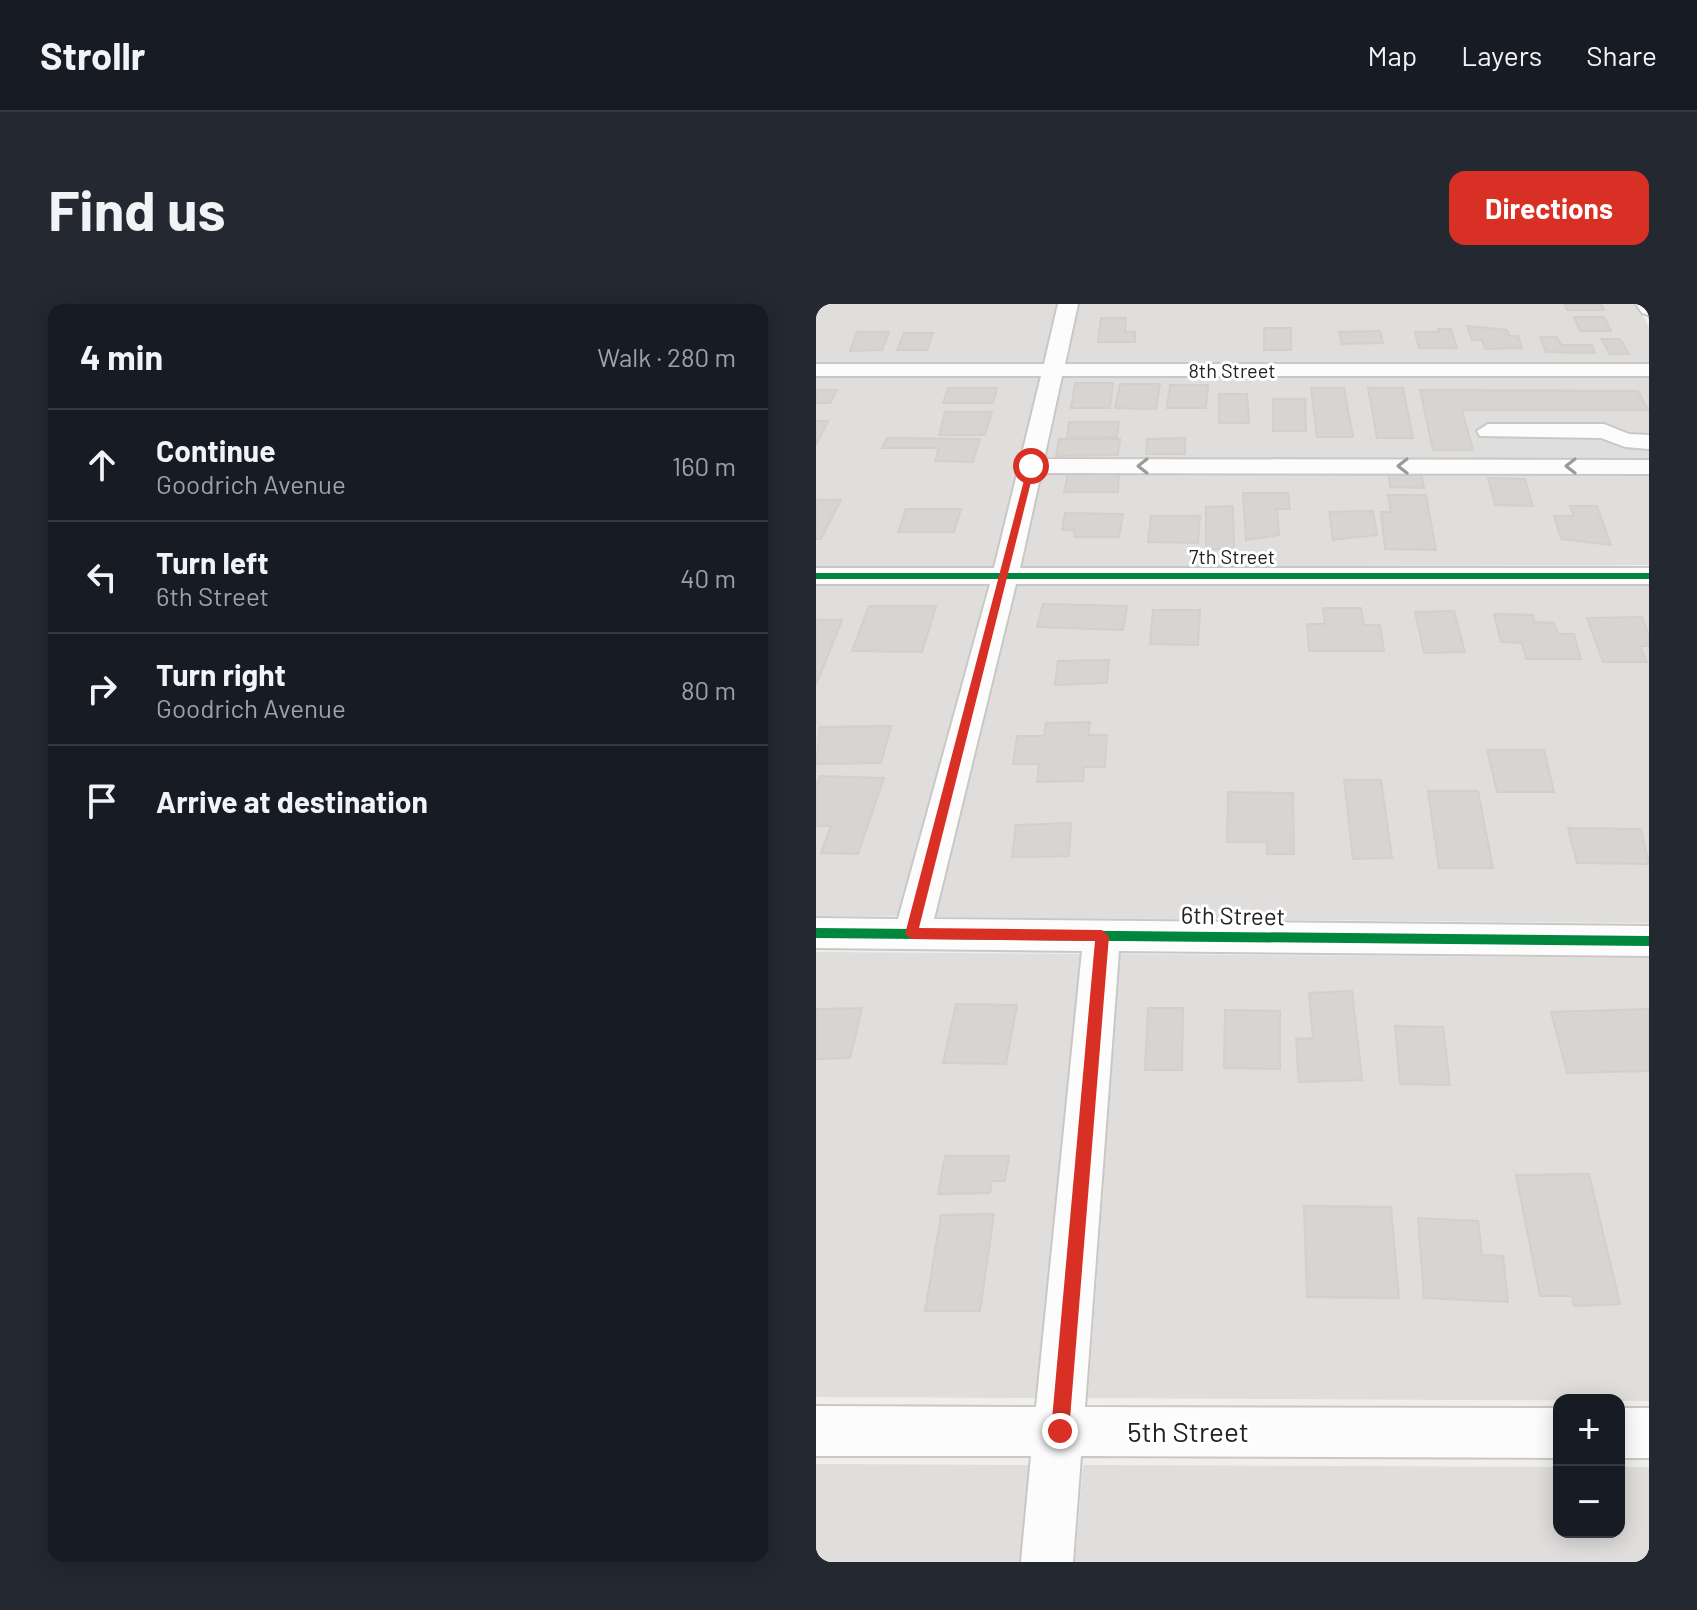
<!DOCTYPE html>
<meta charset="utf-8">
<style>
:root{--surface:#171b24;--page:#242831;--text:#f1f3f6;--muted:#9ea1a6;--line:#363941;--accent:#d93025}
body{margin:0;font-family:Barlow,sans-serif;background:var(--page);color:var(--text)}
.controls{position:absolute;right:24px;bottom:24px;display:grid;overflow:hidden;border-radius:16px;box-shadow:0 4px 20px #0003}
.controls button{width:72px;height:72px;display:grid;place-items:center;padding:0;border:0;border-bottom:2px solid var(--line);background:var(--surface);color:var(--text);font:40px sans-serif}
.stop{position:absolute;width:24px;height:24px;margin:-18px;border:6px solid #d93025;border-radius:50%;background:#fff}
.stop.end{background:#d93025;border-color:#fff;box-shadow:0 2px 8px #0008}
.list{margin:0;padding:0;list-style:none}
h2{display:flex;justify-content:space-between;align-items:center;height:104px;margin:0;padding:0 32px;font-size:34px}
h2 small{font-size:26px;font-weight:400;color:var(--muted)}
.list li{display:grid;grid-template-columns:52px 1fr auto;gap:24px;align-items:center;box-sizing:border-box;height:112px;padding:0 32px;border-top:2px solid var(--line)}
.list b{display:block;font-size:30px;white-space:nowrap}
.list p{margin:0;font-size:26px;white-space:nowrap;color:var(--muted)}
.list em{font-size:26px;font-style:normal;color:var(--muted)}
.icon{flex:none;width:44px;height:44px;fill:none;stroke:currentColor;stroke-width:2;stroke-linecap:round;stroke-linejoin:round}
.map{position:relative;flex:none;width:833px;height:1258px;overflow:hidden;border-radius:16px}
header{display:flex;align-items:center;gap:48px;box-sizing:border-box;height:112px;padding:0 40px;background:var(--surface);border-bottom:2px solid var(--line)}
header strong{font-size:38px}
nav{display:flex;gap:44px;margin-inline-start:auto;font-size:28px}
.intro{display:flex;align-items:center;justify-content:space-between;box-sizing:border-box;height:192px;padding:0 48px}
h1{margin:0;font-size:56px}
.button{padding:20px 36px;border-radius:16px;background:var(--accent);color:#fff;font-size:28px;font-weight:700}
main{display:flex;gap:48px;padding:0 48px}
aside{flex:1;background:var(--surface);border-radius:16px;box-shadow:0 4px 20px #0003}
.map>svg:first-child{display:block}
</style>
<header>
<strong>Strollr</strong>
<nav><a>Map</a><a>Layers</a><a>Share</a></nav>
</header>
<div class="intro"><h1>Find us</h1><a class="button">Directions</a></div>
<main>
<aside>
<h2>4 min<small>Walk · 280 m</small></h2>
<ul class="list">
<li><svg class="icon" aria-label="ahead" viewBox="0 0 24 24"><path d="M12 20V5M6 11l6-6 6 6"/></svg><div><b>Continue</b><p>Goodrich Avenue</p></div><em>160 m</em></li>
<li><svg class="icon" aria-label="left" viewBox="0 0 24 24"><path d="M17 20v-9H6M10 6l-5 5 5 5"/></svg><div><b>Turn left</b><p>6th Street</p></div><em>40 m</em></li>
<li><svg class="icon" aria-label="right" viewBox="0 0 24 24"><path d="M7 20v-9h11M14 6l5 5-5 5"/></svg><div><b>Turn right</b><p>Goodrich Avenue</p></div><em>80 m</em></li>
<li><svg class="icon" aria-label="arrive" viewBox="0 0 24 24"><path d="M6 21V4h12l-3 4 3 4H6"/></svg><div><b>Arrive at destination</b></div></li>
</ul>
</aside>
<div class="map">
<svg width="833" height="1258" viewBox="0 0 833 1258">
<rect width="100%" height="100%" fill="#f0eeeb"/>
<!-- residential -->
<path fill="#dfdedc" d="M 0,0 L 242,0 L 228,60 L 0,60 Z
M 262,0 L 820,0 L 833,23 L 833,60 L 250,60 Z
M 0,72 L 225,72 L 178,263 L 0,263 Z
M 247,72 L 833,72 L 833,261 L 205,263 Z
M 833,280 L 833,619 L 119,613 L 201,282 Z
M 0,282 L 173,282 L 82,612 L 0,612 Z
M 0,648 L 266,650 L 222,1094 L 0,1093 Z
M 304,650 L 833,654 L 833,1097 L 272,1094 Z
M 0,1160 L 214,1161 L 204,1258 L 0,1258 Z
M 267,1161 L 743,1163 L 743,1228 L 803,1228 L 803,1163 L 833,1163 L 833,1258 L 259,1258 Z"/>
<!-- building -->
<path fill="#d7d4d2" stroke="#d3d0cc" stroke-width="2" d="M 748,0 L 785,0 L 788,6 L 751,6 Z
M 758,13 L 788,13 L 795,27 L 764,27 Z
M 285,14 L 310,14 L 309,28 L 319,28 L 319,38 L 282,38 Z
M 651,22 L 691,26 L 694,32 L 702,32 L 706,44 L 669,45 L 666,36 L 656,36 Z
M 448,24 L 475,24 L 475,46 L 448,46 Z
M 622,25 L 635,25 L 641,44 L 603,44 L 599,28 L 623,28 Z
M 564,27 L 567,39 L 526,40 L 523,28 Z
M 41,28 L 73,28 L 66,46 L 34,47 Z
M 88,29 L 117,29 L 111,46 L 81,46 Z
M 724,33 L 741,33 L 745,41 L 776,41 L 779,49 L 730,48 Z
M 785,35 L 804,35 L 813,50 L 794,50 Z
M 259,79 L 297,79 L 294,104 L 255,104 Z
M 304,80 L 344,80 L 340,105 L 299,104 Z
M 354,81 L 392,81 L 390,104 L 351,104 Z
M 132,84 L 181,84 L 177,99 L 127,99 Z
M 495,84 L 528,84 L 537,133 L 501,133 Z
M 552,84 L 587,84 L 597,134 L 561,134 Z
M 0,86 L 21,86 L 14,99 L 0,99 Z
M 604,86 L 822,87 L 832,106 L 646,106 L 657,146 L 617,146 Z
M 403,90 L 431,90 L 433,119 L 403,119 Z
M 457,95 L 489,95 L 490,127 L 457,127 Z
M 129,108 L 176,108 L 169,131 L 123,131 Z
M 0,117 L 12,117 L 0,141 Z
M 253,118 L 303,118 L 301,133 L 251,134 Z
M 71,134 L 164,135 L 157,158 L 119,157 L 123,144 L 66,144 Z
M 369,134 L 369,150 L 330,150 L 331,135 Z
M 243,135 L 304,135 L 302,151 L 240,152 Z
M 572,167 L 605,167 L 608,184 L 574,183 Z
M 252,170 L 303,170 L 302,188 L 248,188 Z
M 672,174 L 709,175 L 717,202 L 679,201 Z
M 427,189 L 472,189 L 474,205 L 461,205 L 463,231 L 430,236 Z
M 572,191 L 610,191 L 620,246 L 569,245 L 565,208 L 575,208 Z
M 0,196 L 25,196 L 5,235 L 0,235 Z
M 417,202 L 418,245 L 390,245 L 390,203 Z
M 754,202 L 781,202 L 795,241 L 745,235 L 738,212 L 758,212 Z
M 90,205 L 145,205 L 138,228 L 82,228 Z
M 557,207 L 561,231 L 517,236 L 513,208 Z
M 249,209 L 307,210 L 303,233 L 258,233 L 259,226 L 246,226 Z
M 335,212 L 384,212 L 382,239 L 332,238 Z
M 227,300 L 311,302 L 307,326 L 221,323 Z
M 53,302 L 120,302 L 106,348 L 36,347 Z
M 507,304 L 545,304 L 548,321 L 564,321 L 568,347 L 493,347 L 491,320 L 509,320 Z
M 337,306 L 384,306 L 382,341 L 334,340 Z
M 638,307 L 649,348 L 608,349 L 599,308 Z
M 678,310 L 717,311 L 718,318 L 738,319 L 742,330 L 758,330 L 765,355 L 710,355 L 706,339 L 685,338 Z
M 826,313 L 833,331 L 833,342 L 824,342 L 831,358 L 787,358 L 771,314 Z
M 0,316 L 26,316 L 0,381 Z
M 293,356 L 291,379 L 239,381 L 242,357 Z
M 274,418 L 272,431 L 291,431 L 289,463 L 268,463 L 267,477 L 221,478 L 223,460 L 197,460 L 201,432 L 228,432 L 230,419 Z
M 75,422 L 65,459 L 0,460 L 4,423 Z
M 671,446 L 728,446 L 738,488 L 681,488 Z
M 4,472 L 68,474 L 42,550 L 5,549 L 15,522 L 0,522 L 0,482 Z
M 528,476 L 565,476 L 576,554 L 537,555 Z
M 612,487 L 662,487 L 677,564 L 623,564 Z
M 412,488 L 477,489 L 478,550 L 451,550 L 451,538 L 411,538 Z
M 255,519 L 253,552 L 196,553 L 200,521 Z
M 752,524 L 825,525 L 833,560 L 761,559 Z
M 536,687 L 546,776 L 483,778 L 480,735 L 497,734 L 493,689 Z
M 140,700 L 201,701 L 190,760 L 127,759 Z
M 46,704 L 34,754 L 0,755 L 0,705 Z
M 332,704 L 367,704 L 366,766 L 329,766 Z
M 833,705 L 833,767 L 751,769 L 735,708 Z
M 409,706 L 464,707 L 464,765 L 408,764 Z
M 579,722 L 627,723 L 634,781 L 584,780 Z
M 129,852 L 193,852 L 189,877 L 176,877 L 174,889 L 122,890 Z
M 773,870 L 804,1000 L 758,1002 L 756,992 L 724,992 L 700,871 Z
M 488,902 L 575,903 L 583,994 L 491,993 Z
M 178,910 L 164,1007 L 109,1007 L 125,911 Z
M 602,914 L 662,917 L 666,951 L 687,952 L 692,998 L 608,994 Z"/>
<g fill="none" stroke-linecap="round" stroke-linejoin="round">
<defs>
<path id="minor" d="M 242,0 L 262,0 L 249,60 L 833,60 L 833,72 L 246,72 L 228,155 L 833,156 L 833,170 L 225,169 L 204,264 L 833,264 L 833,280 L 200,280 L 118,615 L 833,622 L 833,652 L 303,647 L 269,1103 L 743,1104 L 743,1154 L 265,1152 L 257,1258 L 205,1258 L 215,1152 L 0,1152 L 0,1102 L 220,1103 L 266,647 L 0,644 L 0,614 L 82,615 L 174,280 L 0,280 L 0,264 L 178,264 L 225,72 L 0,72 L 0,60 L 228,60 Z
M 820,0 L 833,0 L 833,11 L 826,9 Z
M 672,120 L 788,120 L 813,130 L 833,131 L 833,145 L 809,143 L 785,134 L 664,132 L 661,127 Z
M 803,1104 L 833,1104 L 833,1154 L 803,1154 Z"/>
</defs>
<!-- minor casing -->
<use href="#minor" stroke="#c9c8c7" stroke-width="4"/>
<!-- minor -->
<use href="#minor" fill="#fdfcfc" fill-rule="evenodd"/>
<defs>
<path id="cycleway" d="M 0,269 L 833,269 L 833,275 L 0,275 Z
M 0,624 L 833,632 L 833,642 L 0,634 Z"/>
</defs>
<!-- cycleway casing -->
<use href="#cycleway" stroke="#fff" stroke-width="5"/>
<!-- cycleway -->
<use href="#cycleway" fill="#00873e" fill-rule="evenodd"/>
</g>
<!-- one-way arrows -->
<defs><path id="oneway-chevron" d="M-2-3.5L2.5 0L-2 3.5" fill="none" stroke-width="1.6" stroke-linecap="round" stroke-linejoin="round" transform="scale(2)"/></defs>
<g stroke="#9a9a9a">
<use href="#oneway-chevron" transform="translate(327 162) rotate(180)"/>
<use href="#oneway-chevron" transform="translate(587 162) rotate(180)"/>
<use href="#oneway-chevron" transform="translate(755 162) rotate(-180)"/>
</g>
<!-- route -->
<path fill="#d93025" d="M 212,161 L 219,162 L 103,624 L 286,626 L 293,632 L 253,1127 L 244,1136 L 235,1127 L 279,637 L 96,635 L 89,630 Z"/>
<g text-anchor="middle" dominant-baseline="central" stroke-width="6" stroke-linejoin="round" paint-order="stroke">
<!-- far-street labels -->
<g font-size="20" fill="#222" stroke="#fff">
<text x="416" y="66">8th Street</text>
<text x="416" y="252">7th Street</text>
</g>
<!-- street labels -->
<g font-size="24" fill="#222" stroke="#fff">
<text transform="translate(417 611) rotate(1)">6th Street</text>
</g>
<!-- near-street labels -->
<g font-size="28" fill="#222" stroke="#fff">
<text x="372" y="1127">5th Street</text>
</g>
</g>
</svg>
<div class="controls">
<button>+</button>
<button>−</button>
</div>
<div class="stop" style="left:215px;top:162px"></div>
<div class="stop end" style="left:244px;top:1127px"></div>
</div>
</main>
